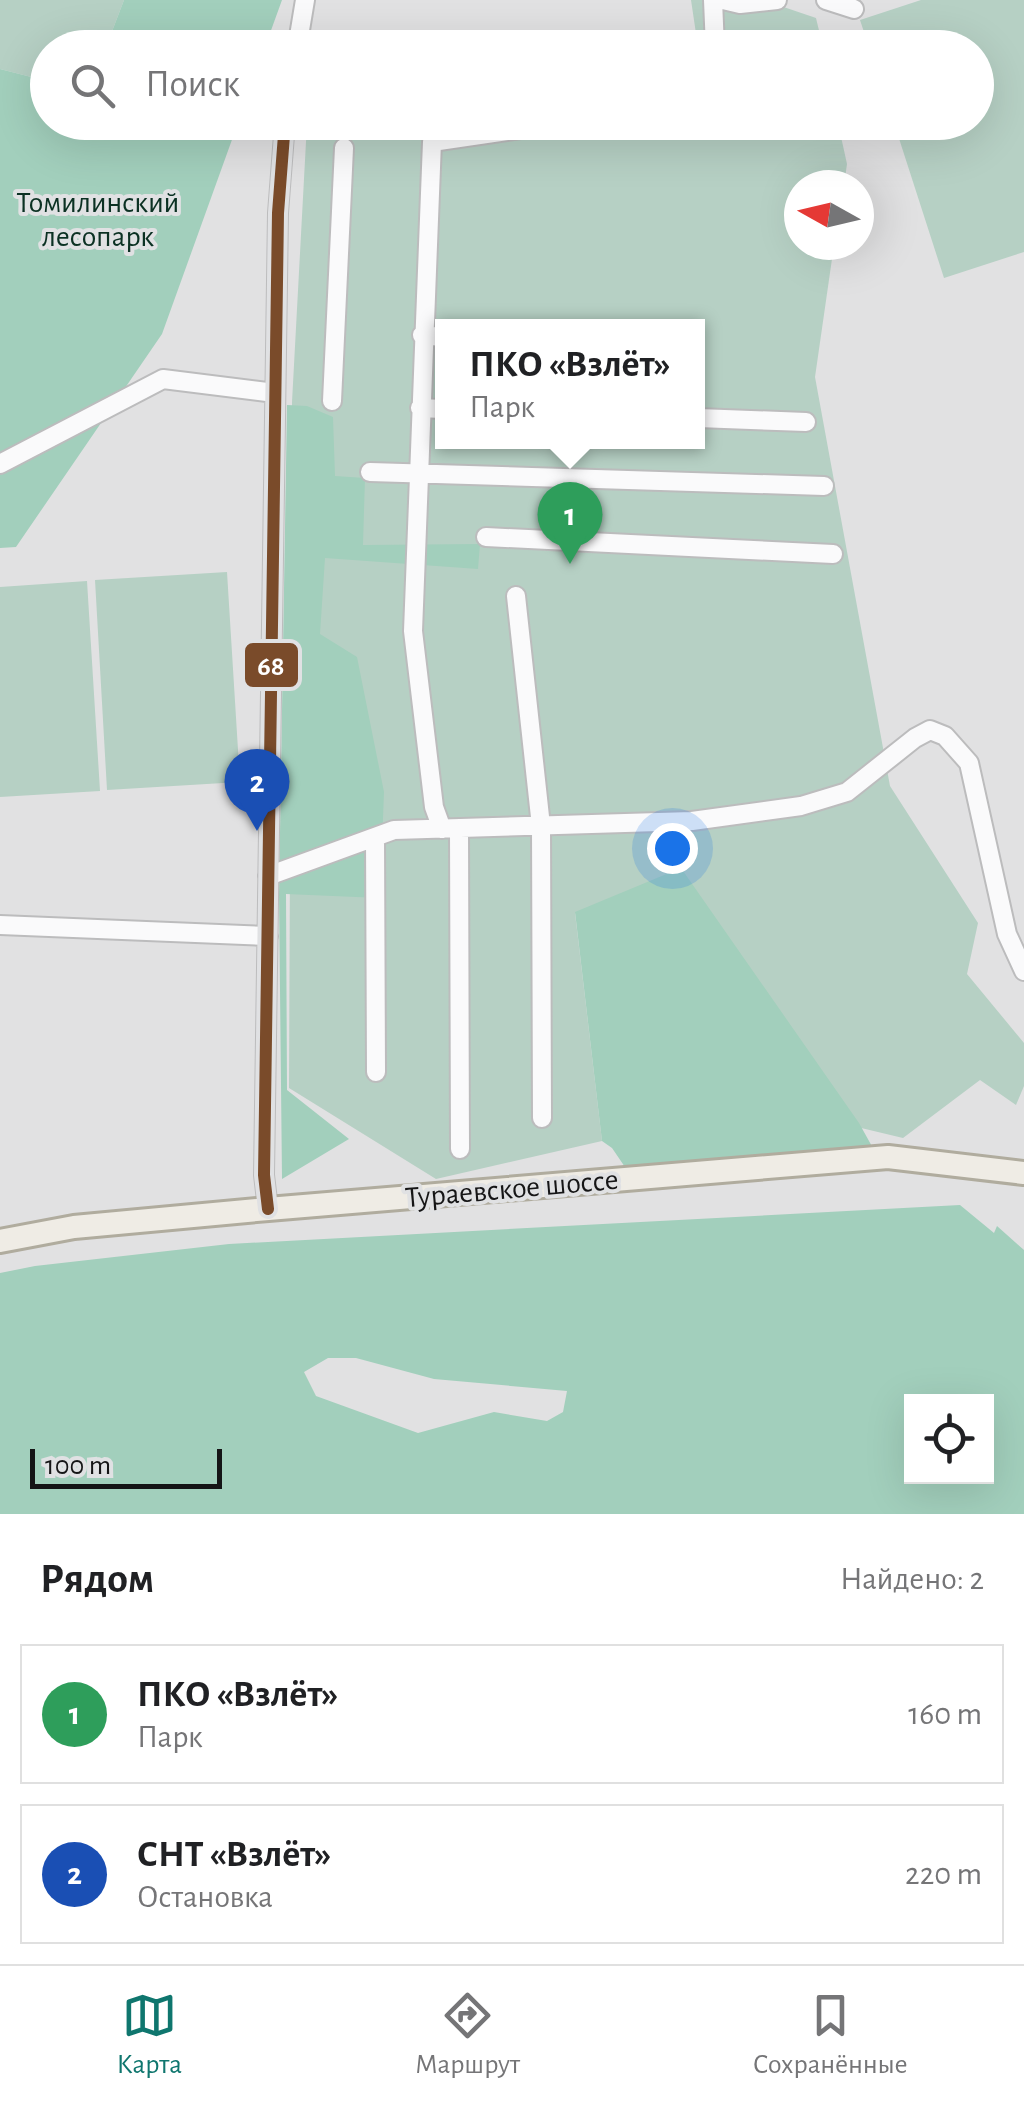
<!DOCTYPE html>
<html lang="ru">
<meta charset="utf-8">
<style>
:root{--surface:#fff;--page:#f6f6f6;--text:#202124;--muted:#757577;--line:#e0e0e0;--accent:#0f766e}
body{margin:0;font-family:"Alegreya Sans",sans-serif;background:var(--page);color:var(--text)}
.controls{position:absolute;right:30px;bottom:30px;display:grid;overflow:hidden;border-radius:0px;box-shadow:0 10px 40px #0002}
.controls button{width:90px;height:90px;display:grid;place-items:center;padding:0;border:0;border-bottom:2px solid var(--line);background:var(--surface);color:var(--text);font:50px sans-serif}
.compass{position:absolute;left:784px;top:170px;width:90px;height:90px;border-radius:50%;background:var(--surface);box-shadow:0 10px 40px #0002;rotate:278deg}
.scale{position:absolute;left:30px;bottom:25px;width:192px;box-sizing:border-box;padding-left:10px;border:5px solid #151516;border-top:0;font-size:28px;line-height:35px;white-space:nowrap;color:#151516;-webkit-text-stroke:8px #e0e1e3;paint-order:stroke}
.you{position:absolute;left:672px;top:848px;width:35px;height:35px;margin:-25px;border:8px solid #fff;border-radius:50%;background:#1a73e8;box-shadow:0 0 0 15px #1a73e833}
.badge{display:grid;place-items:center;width:65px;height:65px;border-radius:50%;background:var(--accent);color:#fff;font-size:32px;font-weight:700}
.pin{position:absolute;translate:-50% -82px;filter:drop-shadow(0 2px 5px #0008)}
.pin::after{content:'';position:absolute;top:52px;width:35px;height:30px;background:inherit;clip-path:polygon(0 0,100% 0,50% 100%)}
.popup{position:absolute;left:435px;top:319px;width:270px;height:130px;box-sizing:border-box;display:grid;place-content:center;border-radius:0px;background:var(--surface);filter:drop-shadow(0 2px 8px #0005);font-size:32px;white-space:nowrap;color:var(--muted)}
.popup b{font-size:38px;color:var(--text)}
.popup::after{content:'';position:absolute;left:50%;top:100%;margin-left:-20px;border:20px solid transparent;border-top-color:var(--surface)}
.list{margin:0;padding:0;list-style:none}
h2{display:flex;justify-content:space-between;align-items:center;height:130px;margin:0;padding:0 40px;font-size:42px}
h2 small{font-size:32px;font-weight:400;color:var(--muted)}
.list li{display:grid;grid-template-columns:65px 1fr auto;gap:30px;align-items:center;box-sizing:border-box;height:140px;margin:0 20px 20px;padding:0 20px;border:2px solid var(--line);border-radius:0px}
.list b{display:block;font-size:38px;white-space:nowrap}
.list p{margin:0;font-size:32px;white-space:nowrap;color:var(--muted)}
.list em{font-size:32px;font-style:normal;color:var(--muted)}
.icon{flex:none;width:55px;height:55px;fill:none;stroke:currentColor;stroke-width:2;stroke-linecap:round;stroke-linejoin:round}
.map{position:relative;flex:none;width:1024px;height:1514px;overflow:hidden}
.search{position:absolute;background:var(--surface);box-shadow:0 10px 40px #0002;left:30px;right:30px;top:30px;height:110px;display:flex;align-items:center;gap:25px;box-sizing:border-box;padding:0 35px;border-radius:55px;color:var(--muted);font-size:38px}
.sheet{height:450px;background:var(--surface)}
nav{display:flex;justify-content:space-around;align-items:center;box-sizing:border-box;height:140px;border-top:2px solid var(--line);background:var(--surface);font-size:28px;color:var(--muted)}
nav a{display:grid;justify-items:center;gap:5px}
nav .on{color:var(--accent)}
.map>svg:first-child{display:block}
</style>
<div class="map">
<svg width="1024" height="1514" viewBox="0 0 1024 1514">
<rect width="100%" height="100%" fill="#e1e1e2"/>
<!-- green -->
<path fill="#b6d0c4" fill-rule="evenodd" d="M 0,0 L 124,0 L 106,47 L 48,48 L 47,81 L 0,69 Z
M 691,0 L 763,0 L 816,18 L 823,47 L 698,47 Z
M 921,0 L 1024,0 L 1024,252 L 944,278 L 894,123 L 976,122 L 976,48 L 869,47 L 860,20 Z
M 481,122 L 838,123 L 847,164 L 844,185 L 799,185 L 799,245 L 834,245 L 815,377 L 890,786 L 978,923 L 967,974 L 1024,1043 L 1024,1086 L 1016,1105 L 980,1080 L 903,1138 L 857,1127 L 575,913 L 602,1141 L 436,1179 L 289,1088 L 292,402 L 307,123 L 350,123 L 352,139 ZM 442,326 L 698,326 L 698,442 L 442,442 Z
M 227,572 L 240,782 L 107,790 L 95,580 Z
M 87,581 L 100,791 L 0,797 L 0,587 Z"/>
<!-- forest -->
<path fill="#a2cfbc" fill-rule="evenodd" d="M 124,0 L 282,0 L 265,47 L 106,47 Z
M 0,69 L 47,81 L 48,122 L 238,123 L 162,334 L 16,547 L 0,548 Z
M 287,405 L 307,406 L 333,417 L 335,476 L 365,478 L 363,545 L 480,544 L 478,569 L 325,558 L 320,634 L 357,657 L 384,792 L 380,898 L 286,894 L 287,1090 L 349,1139 L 282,1179 L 279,894 Z
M 681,868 L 859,1123 L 874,1150 L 627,1170 L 612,1148 L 602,1141 L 575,912 Z
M 960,1205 L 994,1233 L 997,1226 L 1024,1250 L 1024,1514 L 0,1514 L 0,1273 L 35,1266 L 229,1244 ZM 328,1358 L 356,1358 L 434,1379 L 567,1391 L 563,1412 L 547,1421 L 494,1412 L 418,1433 L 316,1396 L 304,1372 ZM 912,1402 L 986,1402 L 986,1476 L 912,1476 Z"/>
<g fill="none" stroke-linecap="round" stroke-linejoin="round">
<defs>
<path id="minor" d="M 713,0 L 715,48
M 723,0 L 740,4 L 777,0
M 826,0 L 854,9
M 297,48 L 305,0
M 422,335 L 442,337
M 332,401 L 344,148
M 420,408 L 442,409
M 698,418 L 806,422
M 0,464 L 163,379 L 275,393
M 370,472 L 824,486
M 486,537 L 833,554
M 516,596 L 541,826 L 542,1118
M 459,828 L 460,1149
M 442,829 L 434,807 L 413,631 L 432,142 L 569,122
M 375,837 L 376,1072
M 268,876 L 394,830 L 692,821 L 801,806 L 847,792 L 915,738 L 930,730 L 945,736 L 969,763 L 1007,934 L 1024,971
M 0,925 L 268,936
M 268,1209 L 264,1175 L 278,213 L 285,122"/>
<path id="major" d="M 0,1241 L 74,1227 L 268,1209 L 888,1157 L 1024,1173"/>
</defs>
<!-- minor casing -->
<use href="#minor" stroke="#bcbcbd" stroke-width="22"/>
<!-- major casing -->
<use href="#major" stroke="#b0ac9e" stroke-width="28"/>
<!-- minor -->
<use href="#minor" stroke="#fafafb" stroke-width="18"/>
<!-- major -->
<use href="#major" stroke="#efece5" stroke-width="22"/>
<defs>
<path id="bus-1" d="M 268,1209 L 264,1175 L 278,213 L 285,122"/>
</defs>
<!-- bus-1 casing -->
<use href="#bus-1" stroke="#e0e1e3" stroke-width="20"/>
<!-- bus-1 -->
<use href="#bus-1" stroke="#7a4b2a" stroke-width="12"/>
</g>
<g text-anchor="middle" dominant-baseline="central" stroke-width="8" stroke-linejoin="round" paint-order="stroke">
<!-- park labels -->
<g font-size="30" fill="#0b3123" stroke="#e0e1e3">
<text x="98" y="203">Томилинский<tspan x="98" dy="34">лесопарк</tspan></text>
</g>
<!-- street labels -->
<g font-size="30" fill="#151516" stroke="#e0e1e3">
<text transform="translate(512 1189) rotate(-5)">Тураевское шоссе</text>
</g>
</g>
<rect stroke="#e0e1e3" stroke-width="4" x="243" y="641" width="57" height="48" rx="10" fill="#7a4b2a"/>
<g font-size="28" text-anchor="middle" font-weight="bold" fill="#fff">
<text x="271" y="675">68</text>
</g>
</svg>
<div class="controls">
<button><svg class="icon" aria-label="locate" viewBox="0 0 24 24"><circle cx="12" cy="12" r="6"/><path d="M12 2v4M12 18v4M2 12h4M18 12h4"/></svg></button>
</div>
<svg class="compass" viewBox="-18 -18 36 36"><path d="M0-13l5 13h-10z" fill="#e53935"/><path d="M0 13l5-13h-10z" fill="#757577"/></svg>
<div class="scale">100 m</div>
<div class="you"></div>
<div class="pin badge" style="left:570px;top:564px;background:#2e9e5b">1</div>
<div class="popup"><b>ПКО «Взлёт»</b>Парк</div>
<div class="pin badge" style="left:257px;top:831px;background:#1a4fb4">2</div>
<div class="search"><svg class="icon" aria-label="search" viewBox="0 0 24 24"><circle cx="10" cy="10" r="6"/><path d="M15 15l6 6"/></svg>Поиск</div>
</div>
<section class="sheet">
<h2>Рядом<small>Найдено: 2</small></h2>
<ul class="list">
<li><span class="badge" style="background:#2e9e5b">1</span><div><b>ПКО «Взлёт»</b><p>Парк</p></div><em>160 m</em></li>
<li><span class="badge" style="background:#1a4fb4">2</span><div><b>СНТ «Взлёт»</b><p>Остановка</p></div><em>220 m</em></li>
</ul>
</section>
<nav>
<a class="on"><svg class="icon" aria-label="map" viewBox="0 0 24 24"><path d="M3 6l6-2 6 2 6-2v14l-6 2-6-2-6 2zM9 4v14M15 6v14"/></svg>Карта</a>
<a><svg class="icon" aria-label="directions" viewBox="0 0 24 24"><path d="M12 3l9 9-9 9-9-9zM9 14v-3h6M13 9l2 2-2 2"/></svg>Маршрут</a>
<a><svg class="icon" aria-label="saved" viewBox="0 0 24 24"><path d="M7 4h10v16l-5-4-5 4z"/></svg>Сохранённые</a>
</nav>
